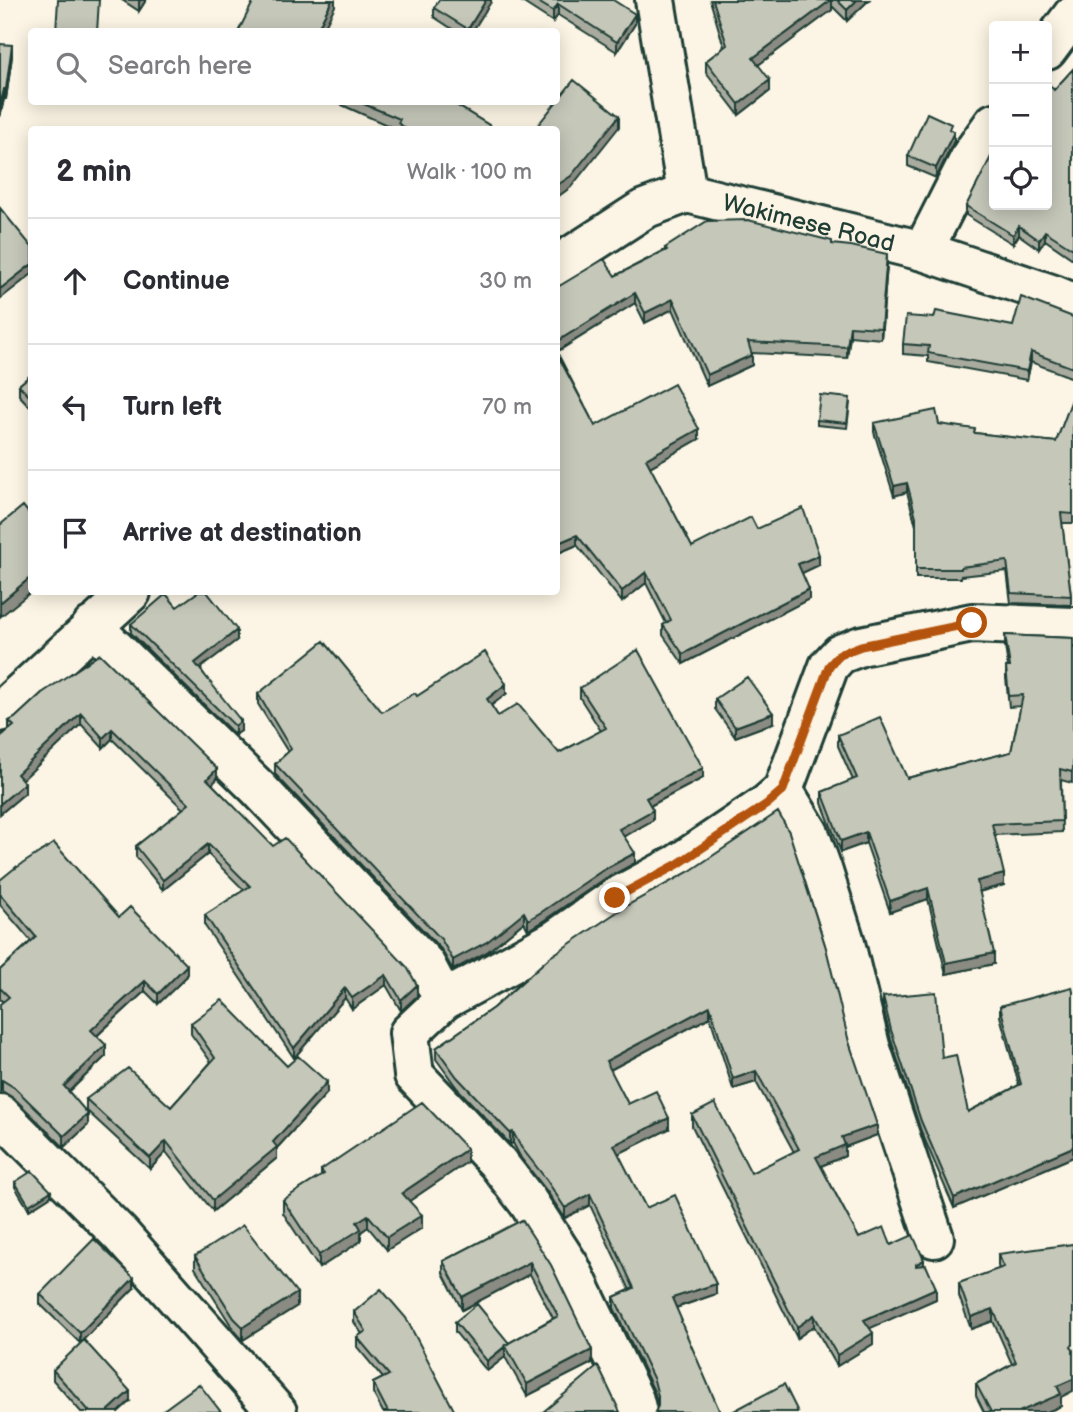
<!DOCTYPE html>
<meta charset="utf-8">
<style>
:root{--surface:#fff;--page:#f2f2f3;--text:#2b2b33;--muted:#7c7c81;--line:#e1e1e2}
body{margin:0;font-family:"Balsamiq Sans",sans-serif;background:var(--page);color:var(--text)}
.controls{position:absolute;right:21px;top:21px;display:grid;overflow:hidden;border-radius:7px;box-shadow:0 4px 18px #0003}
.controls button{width:63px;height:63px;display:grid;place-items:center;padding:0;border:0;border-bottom:2px solid var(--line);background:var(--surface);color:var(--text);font:35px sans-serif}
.stop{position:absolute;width:21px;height:21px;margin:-16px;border:5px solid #b45309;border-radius:50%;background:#fff}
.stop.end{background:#b45309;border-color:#fff;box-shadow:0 2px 7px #0008}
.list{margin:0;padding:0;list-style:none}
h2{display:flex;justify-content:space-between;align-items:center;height:91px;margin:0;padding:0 28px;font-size:30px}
h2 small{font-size:23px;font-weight:400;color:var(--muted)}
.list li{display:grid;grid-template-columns:46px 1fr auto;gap:21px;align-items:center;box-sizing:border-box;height:126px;padding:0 28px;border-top:2px solid var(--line)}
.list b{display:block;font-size:26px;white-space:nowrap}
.list em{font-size:23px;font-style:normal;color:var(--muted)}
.icon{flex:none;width:38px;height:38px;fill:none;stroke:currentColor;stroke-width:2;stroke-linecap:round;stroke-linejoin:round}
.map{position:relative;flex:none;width:1073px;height:1412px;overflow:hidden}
.search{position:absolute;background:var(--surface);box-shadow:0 4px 18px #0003;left:28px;top:28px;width:532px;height:77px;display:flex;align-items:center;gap:18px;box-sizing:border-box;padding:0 24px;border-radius:7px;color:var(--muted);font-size:26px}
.panel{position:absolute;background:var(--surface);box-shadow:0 4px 18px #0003;left:28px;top:126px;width:532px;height:469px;border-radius:7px}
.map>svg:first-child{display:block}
</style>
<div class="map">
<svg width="1073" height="1412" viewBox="0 0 1073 1412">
<rect width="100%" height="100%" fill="#fcf5e5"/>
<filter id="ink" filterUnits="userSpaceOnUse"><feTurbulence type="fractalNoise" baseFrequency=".0143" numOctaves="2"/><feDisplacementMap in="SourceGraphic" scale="14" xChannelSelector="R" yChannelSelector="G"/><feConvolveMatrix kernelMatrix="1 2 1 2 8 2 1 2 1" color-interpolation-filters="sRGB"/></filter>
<g filter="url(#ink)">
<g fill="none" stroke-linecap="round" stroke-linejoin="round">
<defs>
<g id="minor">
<path d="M 655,0 L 687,193"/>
<path d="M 1047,50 L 1073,15"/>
<path d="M 923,251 L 972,154 L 994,123"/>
<path id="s1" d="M 556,266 L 644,209 L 687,193 L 923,251 L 1054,295 L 1073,303"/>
<path d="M 92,626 L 258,788 L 425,964 L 444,1000 L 555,940 L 615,898 L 678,864 L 767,804 L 783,790 L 829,666 L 840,654 L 861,646 L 972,623 L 1073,627"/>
<path d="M 0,712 L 131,592"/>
<path d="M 783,790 L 809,833 L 822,869 L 844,939 L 870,1046 L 934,1238"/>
<path d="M 444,1000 L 409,1033 L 414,1075 L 497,1162 L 528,1202 L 570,1267 L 634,1400 L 637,1412"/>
<path d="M 0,1114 L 120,1234 L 277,1412"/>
</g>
</defs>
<!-- minor casing -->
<use href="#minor" stroke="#1f3d34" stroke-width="44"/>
<!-- minor -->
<use href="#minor" stroke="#fcf5e5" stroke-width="38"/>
</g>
<!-- wall -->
<path fill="#a9ab9f" stroke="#1f3d34" stroke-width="2" d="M 122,0 L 146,0 L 139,11 Z
M 491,0 L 472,32 L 457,32 L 434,17 L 434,8 Z
M 519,0 L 613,0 L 635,24 L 617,52 L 558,15 L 553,22 Z
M 710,0 L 869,0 L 847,21 L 832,6 L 832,10 L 758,65 L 770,91 L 739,115 L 706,72 L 706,61 L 724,47 Z
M 0,44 L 12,56 L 6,99 L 4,99 L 0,117 Z
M 1073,69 L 1073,259 L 1045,240 L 1039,249 L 1019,235 L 1013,244 L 966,215 L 966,206 L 1054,90 Z
M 342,102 L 451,102 L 497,130 L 398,130 L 342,105 Z
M 951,130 L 954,141 L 936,178 L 908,166 L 908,156 Z
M 832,244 L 887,265 L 881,339 L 850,336 L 847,358 L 752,353 L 752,365 L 707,386 L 673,309 L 645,323 L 635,303 L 557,352 L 595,426 L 699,439 L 650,467 L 692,547 L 757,529 L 819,565 L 802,573 L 809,599 L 683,664 L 663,635 L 663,625 L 666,623 L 646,583 L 622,602 L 577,545 L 556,554 L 556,288 L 615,276 L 665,250 L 665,248 Z
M 1073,317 L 1073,378 L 1031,362 L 1027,380 L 928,362 L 928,356 L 903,354 L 903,344 L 1013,326 Z
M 32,374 L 32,409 L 19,395 L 19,385 Z
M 1073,397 L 1073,523 L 1062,523 L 1071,596 L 1071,605 L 1011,603 L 1007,571 L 961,576 L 961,578 L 916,578 L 916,526 L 907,492 L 894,496 L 874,432 L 874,423 L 939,424 L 975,433 L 1056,442 Z
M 850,403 L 847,428 L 817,425 L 817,420 Z
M 177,607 L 237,640 L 200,668 L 241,731 L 235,735 L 131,633 L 131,624 Z
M 1005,635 L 1073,638 L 1072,783 L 1061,780 L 1062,832 L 994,835 L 1004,885 L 979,892 L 994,964 L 946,974 L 928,899 L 890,912 L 866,843 L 841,852 L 822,803 L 822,792 L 853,780 L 838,746 L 838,735 L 907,778 L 1011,752 L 1021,706 L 1009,707 L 1006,678 L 1006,667 L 1008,667 L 1005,646 Z
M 580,688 L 703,778 L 650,806 L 653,820 L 624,837 L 635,863 L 603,880 L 543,921 L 528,930 L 524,922 L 487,952 L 453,970 L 441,949 L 275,774 L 275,764 L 288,752 L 258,704 L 258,694 L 382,712 L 417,696 L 506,694 L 491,705 L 498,716 L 559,753 L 601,731 L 580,698 Z
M 42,693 L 217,779 L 212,784 L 417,996 L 401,1011 L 386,985 L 352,1009 L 345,998 L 294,1058 L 205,926 L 205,915 L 244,890 L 208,854 L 163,890 L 136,857 L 136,846 L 183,809 L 112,739 L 103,748 L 81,724 L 22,780 L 25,793 L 0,814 L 0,737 L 9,730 L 9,721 L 15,718 Z
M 715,699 L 773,723 L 735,737 L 715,709 Z
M 0,880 L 119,917 L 187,976 L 158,1004 L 145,991 L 97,1036 L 106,1056 L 69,1092 L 88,1125 L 64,1147 L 15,1099 L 2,1091 L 0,1091 L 3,1002 L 0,999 L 0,970 L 31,941 L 0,905 Z
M 550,957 L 849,1042 L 877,1135 L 845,1147 L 845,1156 L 821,1166 L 859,1238 L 891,1245 L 924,1265 L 936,1299 L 869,1328 L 873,1344 L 837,1366 L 814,1326 L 797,1338 L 692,1126 L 692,1115 L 751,1173 L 794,1152 L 756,1082 L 733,1089 L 710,1017 L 610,1070 L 628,1104 L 669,1129 L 618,1154 L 646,1208 L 716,1294 L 676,1308 L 658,1406 L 654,1391 L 614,1308 L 614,1297 L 630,1290 L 590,1205 L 565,1218 L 546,1190 L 521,1158 L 513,1143 L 510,1144 L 457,1088 L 436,1059 L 436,1048 L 493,1008 Z
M 1073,992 L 1073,1157 L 954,1208 L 921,1131 L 891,1040 L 883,1007 L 883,997 L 942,1058 L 968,1112 L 1019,1085 L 1000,1016 L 1000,1006 Z
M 191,1023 L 287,1066 L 327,1093 L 277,1148 L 277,1158 L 213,1211 L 166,1152 L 150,1169 L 86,1110 L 86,1099 L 171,1107 L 211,1062 L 191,1034 Z
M 467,1162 L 409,1201 L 422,1228 L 387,1250 L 368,1227 L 361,1232 L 361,1241 L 319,1268 L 283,1213 L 283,1200 L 321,1176 L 321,1170 Z
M 15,1182 L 51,1196 L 29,1210 L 15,1187 Z
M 522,1220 L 592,1363 L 527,1396 L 505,1357 L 487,1371 L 455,1332 L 455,1322 L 509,1343 L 553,1318 L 530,1274 L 462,1310 L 443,1273 L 443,1261 Z
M 998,1254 L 1061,1397 L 1061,1406 L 1047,1412 L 984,1412 L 976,1396 L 976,1384 L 1012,1364 L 993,1321 L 971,1329 L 959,1296 L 959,1283 L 999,1269 L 998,1266 Z
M 195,1256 L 297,1306 L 243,1340 L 234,1330 L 195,1268 Z
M 134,1288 L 80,1343 L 40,1304 L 40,1294 Z
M 354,1312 L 455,1412 L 383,1412 L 373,1393 L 373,1383 L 383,1378 L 357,1347 L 357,1337 L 362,1334 L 354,1322 Z
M 53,1370 L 130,1401 L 118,1412 L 81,1412 L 53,1380 Z"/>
<!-- shaded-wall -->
<path fill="#8a8b82" stroke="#1f3d34" stroke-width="2" d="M 140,0 L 146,0 L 139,11 L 139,2 Z
M 332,0 L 335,0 L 335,6 L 322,32 L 316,32 Z
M 486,0 L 491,0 L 491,2 L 472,32 L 468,32 L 468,29 Z
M 831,0 L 832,0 L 832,10 L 753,69 L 753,58 Z
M 857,0 L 869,0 L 847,21 L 847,10 Z
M 558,4 L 558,15 L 553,22 L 553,11 Z
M 635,14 L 635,24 L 617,52 L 617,42 Z
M 12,45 L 12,56 L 6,99 L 6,89 Z
M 770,80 L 770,91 L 739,115 L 739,104 Z
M 4,89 L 4,99 L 0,117 L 0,107 Z
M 619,116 L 619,127 L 571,187 L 556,198 L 556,186 Z
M 954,132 L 954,141 L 936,178 L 936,168 Z
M 1019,226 L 1019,235 L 1013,244 L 1013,235 Z
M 1045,231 L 1045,240 L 1039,249 L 1039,240 Z
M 887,254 L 887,265 L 881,339 L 881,328 Z
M 32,264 L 32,274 L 0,299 L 0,289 Z
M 635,293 L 635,303 L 556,352 L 556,342 Z
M 673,299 L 673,309 L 645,323 L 645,313 Z
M 850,326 L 850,336 L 847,358 L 847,347 Z
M 1031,352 L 1031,362 L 1027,380 L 1027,371 Z
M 752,355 L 752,365 L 707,386 L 707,375 Z
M 699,429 L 699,439 L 646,469 L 646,459 Z
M 907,483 L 907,492 L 894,496 L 894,486 Z
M 577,535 L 577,545 L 556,554 L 556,544 Z
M 819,555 L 819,565 L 798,575 L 798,564 Z
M 646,572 L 646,583 L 622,602 L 622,591 Z
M 32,576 L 32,591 L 0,617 L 0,603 Z
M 809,589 L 809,599 L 683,664 L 683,654 Z
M 237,630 L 237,640 L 195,672 L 195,663 Z
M 506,684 L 506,694 L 487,709 L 487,699 Z
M 81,713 L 81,724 L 17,785 L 17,774 Z
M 773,713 L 773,723 L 735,737 L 735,727 Z
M 241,721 L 241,731 L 235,735 L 235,726 Z
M 112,729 L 112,739 L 103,748 L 103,738 Z
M 703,768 L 703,778 L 646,808 L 646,798 Z
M 217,769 L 217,779 L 207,790 L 207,779 Z
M 25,783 L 25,793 L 0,814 L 0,804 Z
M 653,810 L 653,820 L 619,839 L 619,829 Z
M 866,832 L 866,843 L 841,852 L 841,841 Z
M 208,844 L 208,854 L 163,890 L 163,880 Z
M 635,853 L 635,863 L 603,880 L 543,921 L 528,930 L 528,920 L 603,870 Z
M 1004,874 L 1004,885 L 977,892 L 977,881 Z
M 928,888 L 928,899 L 890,912 L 890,901 Z
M 524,912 L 524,922 L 487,952 L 453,970 L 453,960 Z
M 994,953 L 994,964 L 946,974 L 946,963 Z
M 187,965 L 187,976 L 158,1004 L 158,994 Z
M 386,975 L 386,985 L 352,1009 L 352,998 Z
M 145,981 L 145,991 L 91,1041 L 91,1030 Z
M 417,985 L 417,996 L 401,1011 L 401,1000 Z
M 345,988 L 345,998 L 294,1058 L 294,1048 Z
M 710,1006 L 710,1017 L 606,1072 L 606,1061 Z
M 106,1045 L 106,1056 L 64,1096 L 64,1086 Z
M 756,1071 L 756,1082 L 733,1089 L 733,1079 Z
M 2,1080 L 2,1091 L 0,1091 L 0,1081 Z
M 327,1082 L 327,1093 L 277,1148 L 277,1158 L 213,1211 L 213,1200 L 273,1142 Z
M 88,1114 L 88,1125 L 64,1147 L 64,1136 Z
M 669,1118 L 669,1129 L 614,1156 L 614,1145 Z
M 877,1125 L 877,1135 L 845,1147 L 845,1156 L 816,1168 L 816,1157 L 842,1137 Z
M 513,1132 L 513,1143 L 510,1144 L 510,1133 Z
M 166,1141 L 166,1152 L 150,1169 L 150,1158 Z
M 1073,1147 L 1073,1157 L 954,1208 L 954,1198 Z
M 467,1149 L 467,1162 L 402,1206 L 402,1193 Z
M 51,1191 L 51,1196 L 29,1210 L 29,1205 Z
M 590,1194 L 590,1205 L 565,1218 L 565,1208 Z
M 368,1215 L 368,1227 L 361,1232 L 361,1241 L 319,1268 L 319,1255 L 357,1222 Z
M 422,1215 L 422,1228 L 387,1250 L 387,1237 Z
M 924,1260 L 924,1271 L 916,1275 L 916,1264 Z
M 530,1262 L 530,1274 L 462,1310 L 462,1297 Z
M 134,1278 L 134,1288 L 80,1343 L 80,1333 Z
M 716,1284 L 716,1294 L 672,1309 L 672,1298 Z
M 936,1288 L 936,1299 L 864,1331 L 864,1320 Z
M 297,1293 L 297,1306 L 243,1340 L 243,1327 Z
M 993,1309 L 993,1321 L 971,1329 L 971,1317 Z
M 814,1315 L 814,1326 L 797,1338 L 797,1327 Z
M 873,1333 L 873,1344 L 837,1366 L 837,1355 Z
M 505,1347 L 505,1357 L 487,1371 L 487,1361 Z
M 592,1350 L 592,1363 L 527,1396 L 527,1384 Z
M 1073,1379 L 1073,1391 L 1061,1397 L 1061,1406 L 1047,1412 L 1019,1412 L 1057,1386 Z
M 130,1391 L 130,1401 L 118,1412 L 107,1412 Z"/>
<!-- building -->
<path fill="#c5c7b9" stroke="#1f3d34" stroke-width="2" d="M 58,0 L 99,0 L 97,32 L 56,32 Z
M 254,0 L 332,0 L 316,32 L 238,32 Z
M 439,0 L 486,0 L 468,29 L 434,8 Z
M 535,0 L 613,0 L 635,14 L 617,42 L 558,4 L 553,11 Z
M 713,0 L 831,0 L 753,58 L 770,80 L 739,104 L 706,61 L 727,45 Z
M 837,0 L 857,0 L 847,10 Z
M 0,44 L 12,45 L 6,89 L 4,89 L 0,107 Z
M 1073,69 L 1073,249 L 1045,231 L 1039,240 L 1019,226 L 1013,235 L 966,206 L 994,151 L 994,205 L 1047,205 L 1047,84 L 1048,83 L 1054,90 Z
M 574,80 L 619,116 L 571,176 L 556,186 L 556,130 L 534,130 Z
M 359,102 L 451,102 L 497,130 L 408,130 L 398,123 L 400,119 Z
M 927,113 L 951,124 L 949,129 L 954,132 L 936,168 L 908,156 Z
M 0,208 L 32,247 L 32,264 L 0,289 Z
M 748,220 L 832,241 L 832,244 L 851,246 L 887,254 L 881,328 L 850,326 L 847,347 L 748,342 L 752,355 L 707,375 L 673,299 L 645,313 L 635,293 L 556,342 L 556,288 L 604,259 L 615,276 L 667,250 L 665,248 L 707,221 Z
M 1021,297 L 1073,317 L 1073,368 L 1031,352 L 1027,371 L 928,353 L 929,346 L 903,344 L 906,316 L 934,318 L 936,311 L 1013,326 Z
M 556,352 L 595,426 L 674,384 L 699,429 L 646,459 L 692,547 L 751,517 L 757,529 L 803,508 L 819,555 L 798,564 L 809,589 L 683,654 L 663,625 L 671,620 L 646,572 L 622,591 L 577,535 L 556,544 Z
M 32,374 L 32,399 L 19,385 Z
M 820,395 L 850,398 L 847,423 L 817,420 Z
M 1073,397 L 1073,514 L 1061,513 L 1071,596 L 1011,593 L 1007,561 L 961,567 L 961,569 L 916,569 L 916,517 L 907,483 L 894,486 L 874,423 L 936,410 L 939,424 L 975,429 L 974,433 L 1056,442 Z
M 23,506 L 32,517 L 32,576 L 0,603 L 0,525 Z
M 198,592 L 207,592 L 237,630 L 195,663 L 241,721 L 235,726 L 131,624 L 166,594 L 177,607 Z
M 1005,635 L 1073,638 L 1073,769 L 1072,772 L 1060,769 L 1062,821 L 992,824 L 1004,874 L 977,881 L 994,953 L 946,963 L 928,888 L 890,901 L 866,832 L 841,841 L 822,792 L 857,778 L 838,735 L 880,717 L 907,778 L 1011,752 L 1023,695 L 1009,696 L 1006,667 L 1010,667 Z
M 324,641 L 382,712 L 415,693 L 417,696 L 485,652 L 506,684 L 487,699 L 498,716 L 518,704 L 559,753 L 606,728 L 580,688 L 638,650 L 703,768 L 646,798 L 653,810 L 619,829 L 635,853 L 603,870 L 543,911 L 528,920 L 524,912 L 487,942 L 453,960 L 441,939 L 275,764 L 291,749 L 258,694 Z
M 100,654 L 217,769 L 207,779 L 273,846 L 285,838 L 407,967 L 417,985 L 401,1000 L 386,975 L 352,998 L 345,988 L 294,1048 L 205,915 L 250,886 L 208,844 L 163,880 L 136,846 L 189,804 L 112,729 L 103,738 L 81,713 L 17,774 L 25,783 L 0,804 L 0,737 L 14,726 L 9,721 L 15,718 L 42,693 Z
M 747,677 L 773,713 L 735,727 L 715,699 Z
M 778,812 L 789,832 L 826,948 L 849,1042 L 877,1125 L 842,1137 L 845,1145 L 816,1157 L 859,1238 L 884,1227 L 891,1245 L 913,1235 L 924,1260 L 916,1264 L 916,1266 L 926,1265 L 936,1288 L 864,1320 L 873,1333 L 837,1355 L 814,1315 L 797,1327 L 692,1115 L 715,1103 L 751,1173 L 799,1149 L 756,1071 L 733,1079 L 710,1006 L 606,1061 L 628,1104 L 656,1091 L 669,1118 L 614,1145 L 646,1208 L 675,1195 L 716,1284 L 672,1298 L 682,1321 L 681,1322 L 720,1412 L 655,1412 L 658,1406 L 658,1396 L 654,1380 L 614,1297 L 634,1288 L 590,1194 L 565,1208 L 546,1179 L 521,1147 L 513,1132 L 510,1133 L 457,1077 L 436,1048 L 493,1008 L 550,957 L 626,906 L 690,871 Z
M 54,843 L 119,917 L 130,907 L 187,965 L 158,994 L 145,981 L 91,1030 L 106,1045 L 64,1086 L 88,1114 L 64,1136 L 15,1088 L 2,1080 L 0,1081 L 0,1004 L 9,997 L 0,988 L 0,970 L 36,937 L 0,894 L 0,880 L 16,867 L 16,868 Z
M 1072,987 L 1073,992 L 1073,1147 L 954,1198 L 921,1121 L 891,1030 L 883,997 L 936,992 L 942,1058 L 956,1055 L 968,1112 L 1021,1084 L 1000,1006 Z
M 222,1000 L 287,1066 L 298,1056 L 327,1082 L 273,1142 L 277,1147 L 213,1200 L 166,1141 L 150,1158 L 86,1099 L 128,1068 L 171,1107 L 215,1058 L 191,1023 Z
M 422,1102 L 467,1149 L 402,1193 L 422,1215 L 387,1237 L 368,1215 L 357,1222 L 361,1229 L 319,1255 L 283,1200 L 324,1174 L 321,1170 Z
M 32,1171 L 51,1191 L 29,1205 L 15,1182 Z
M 522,1220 L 551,1265 L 592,1350 L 527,1384 L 505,1345 L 558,1316 L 530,1262 L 462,1297 L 443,1261 Z
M 243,1225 L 297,1293 L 243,1327 L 234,1318 L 195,1256 Z
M 94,1239 L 134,1278 L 80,1333 L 40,1294 Z
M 1073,1244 L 1073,1345 L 1071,1346 L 1073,1350 L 1073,1379 L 1057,1386 L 1061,1394 L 1019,1412 L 991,1412 L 976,1384 L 1016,1362 L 993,1309 L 971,1317 L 959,1283 L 1004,1267 L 998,1254 Z
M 381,1289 L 406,1318 L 455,1412 L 388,1412 L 373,1383 L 389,1375 L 357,1337 L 366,1331 L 354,1312 Z
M 477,1304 L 509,1343 L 487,1361 L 455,1322 Z
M 84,1340 L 130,1391 L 107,1412 L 90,1412 L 53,1370 Z
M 598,1366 L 620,1412 L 543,1412 Z
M 199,1384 L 221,1412 L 162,1411 Z
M 784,1384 L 798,1412 L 732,1412 Z"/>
</g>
<g fill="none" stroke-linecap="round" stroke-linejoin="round" filter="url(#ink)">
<!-- route -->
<path stroke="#b45309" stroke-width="9" d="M 615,898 L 678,864 L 767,804 L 783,790 L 829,666 L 840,654 L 861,646 L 972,623"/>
</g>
<g text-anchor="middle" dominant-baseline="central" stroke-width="7" stroke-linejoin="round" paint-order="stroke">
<!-- street labels -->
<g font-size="24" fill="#1f3d34" stroke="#fcf5e5">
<text stroke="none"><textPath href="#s1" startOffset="276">Wakimese Road</textPath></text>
</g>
</g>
</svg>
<div class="controls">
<button>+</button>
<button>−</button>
<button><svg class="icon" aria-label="locate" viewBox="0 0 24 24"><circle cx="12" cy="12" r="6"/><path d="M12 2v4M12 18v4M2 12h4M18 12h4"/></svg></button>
</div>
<div class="stop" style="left:972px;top:623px"></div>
<div class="stop end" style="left:615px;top:898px"></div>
<div class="search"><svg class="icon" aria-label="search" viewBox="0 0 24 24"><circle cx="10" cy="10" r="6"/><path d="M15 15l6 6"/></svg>Search here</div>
<section class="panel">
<h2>2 min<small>Walk · 100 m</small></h2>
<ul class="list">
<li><svg class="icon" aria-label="ahead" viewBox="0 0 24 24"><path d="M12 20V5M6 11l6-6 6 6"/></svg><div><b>Continue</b></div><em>30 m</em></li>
<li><svg class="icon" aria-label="left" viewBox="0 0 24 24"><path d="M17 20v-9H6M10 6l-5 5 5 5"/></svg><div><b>Turn left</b></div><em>70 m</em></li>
<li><svg class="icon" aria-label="arrive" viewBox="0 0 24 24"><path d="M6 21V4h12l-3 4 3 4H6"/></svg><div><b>Arrive at destination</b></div></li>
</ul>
</section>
</div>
